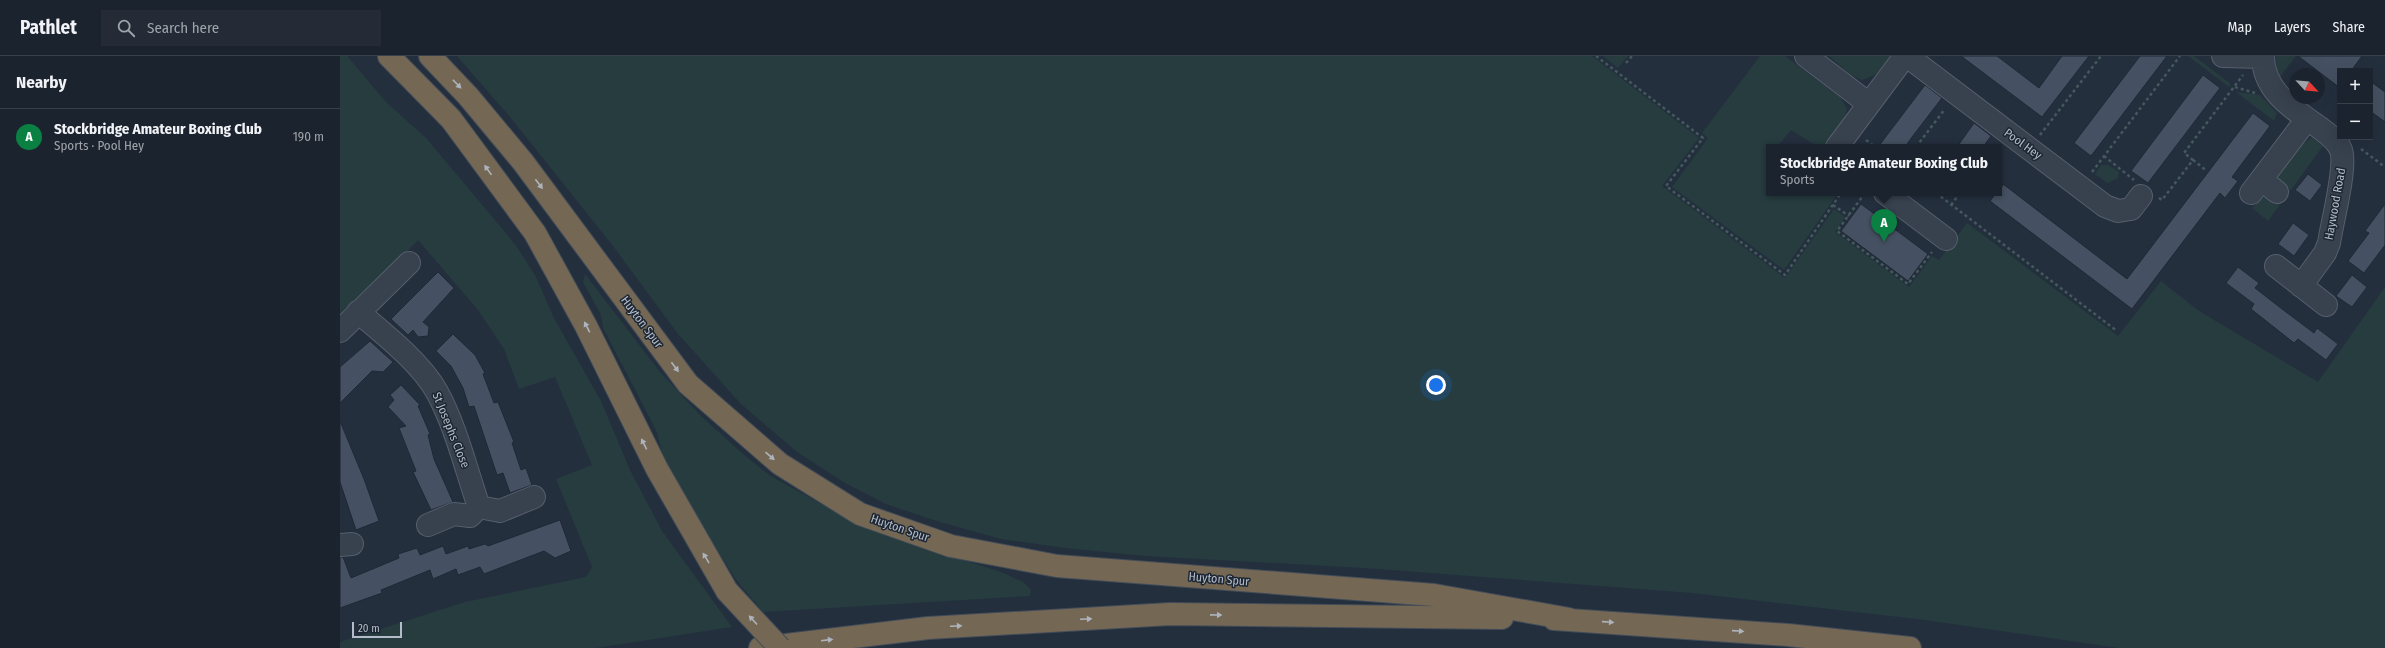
<!DOCTYPE html>
<meta charset="utf-8">
<style>
:root{--surface:#1b232e;--page:#242b36;--text:#f1f3f6;--muted:#a0a4aa;--line:#39404a;--accent:#0b8043}
body{margin:0;font-family:"Fira Sans Condensed",sans-serif;background:var(--page);color:var(--text)}
.controls{position:absolute;right:12px;top:12px;display:grid;overflow:hidden;border-radius:0px;box-shadow:0 4px 16px #0002}
.controls button{width:36px;height:36px;display:grid;place-items:center;padding:0;border:0;border-bottom:1px solid var(--line);background:var(--surface);color:var(--text);font:20px sans-serif}
.compass{position:absolute;left:1949px;top:12px;width:36px;height:36px;border-radius:50%;background:var(--surface);box-shadow:0 4px 16px #0002;rotate:116deg}
.scale{position:absolute;left:12px;bottom:10px;width:50px;box-sizing:border-box;padding-left:4px;border:2px solid #b4bcc9;border-top:0;font-size:11px;line-height:14px;white-space:nowrap;color:#b4bcc9;-webkit-text-stroke:3px #1d2633;paint-order:stroke}
.you{position:absolute;left:1096px;top:329px;width:14px;height:14px;margin:-10px;border:3px solid #fff;border-radius:50%;background:#1a73e8;box-shadow:0 0 0 6px #1a73e833}
.badge{display:grid;place-items:center;width:26px;height:26px;border-radius:50%;background:var(--accent);color:#fff;font-size:13px;font-weight:700}
.pin{position:absolute;translate:-50% -33px;filter:drop-shadow(0 1px 2px #0008)}
.pin::after{content:'';position:absolute;top:21px;width:14px;height:12px;background:inherit;clip-path:polygon(0 0,100% 0,50% 100%)}
.popup{position:absolute;left:1426px;top:88px;width:236px;height:52px;box-sizing:border-box;display:grid;place-content:center;border-radius:0px;background:var(--surface);filter:drop-shadow(0 1px 3px #0005);font-size:13px;white-space:nowrap;color:var(--muted)}
.popup b{font-size:15px;color:var(--text)}
.popup::after{content:'';position:absolute;left:50%;top:100%;margin-left:-8px;border:8px solid transparent;border-top-color:var(--surface)}
.list{margin:0;padding:0;list-style:none}
h2{display:flex;justify-content:space-between;align-items:center;height:52px;margin:0;padding:0 16px;font-size:17px}
h2 small{font-size:13px;font-weight:400;color:var(--muted)}
.list li{display:grid;grid-template-columns:26px 1fr auto;gap:12px;align-items:center;box-sizing:border-box;height:56px;padding:0 16px;border-top:1px solid var(--line)}
.list b{display:block;font-size:15px;white-space:nowrap}
.list p{margin:0;font-size:13px;white-space:nowrap;color:var(--muted)}
.list em{font-size:13px;font-style:normal;color:var(--muted)}
.icon{flex:none;width:22px;height:22px;fill:none;stroke:currentColor;stroke-width:2;stroke-linecap:round;stroke-linejoin:round}
.map{position:relative;flex:none;width:2045px;height:592px;overflow:hidden}
header{display:flex;align-items:center;gap:24px;box-sizing:border-box;height:56px;padding:0 20px;background:var(--surface);border-bottom:1px solid var(--line)}
header strong{font-size:19px}
nav{display:flex;gap:22px;margin-inline-start:auto;font-size:14px}
.search{width:280px;height:36px;background:var(--page);display:flex;align-items:center;gap:10px;box-sizing:border-box;padding:0 14px;border-radius:0px;color:var(--muted);font-size:15px}
main{display:flex}
aside{flex:1;background:var(--surface)}
.map>svg:first-child{display:block}
</style>
<header>
<strong>Pathlet</strong>
<div class="search"><svg class="icon" aria-label="search" viewBox="0 0 24 24"><circle cx="10" cy="10" r="6"/><path d="M15 15l6 6"/></svg>Search here</div>
<nav><a>Map</a><a>Layers</a><a>Share</a></nav>
</header>
<main>
<aside>
<h2>Nearby<small></small></h2>
<ul class="list">
<li><span class="badge">A</span><div><b>Stockbridge Amateur Boxing Club</b><p>Sports · Pool Hey</p></div><em>190 m</em></li>
</ul>
</aside>
<div class="map">
<svg width="2045" height="592" viewBox="0 0 2045 592">
<rect width="100%" height="100%" fill="#242f3e"/>
<!-- green -->
<path fill="#263c3f" d="M 0,0 L 7,0 L 46,46 L 86,82 L 175,188 L 195,219 L 215,264 L 261,345 L 290,414 L 322,475 L 392,571 L 256,592 L 0,592 L 0,586 L 125,546 L 246,521 L 252,511 L 216,423 L 252,409 L 215,321 L 179,333 L 164,293 L 138,254 L 78,184 L 0,264 Z
M 117,0 L 1252,0 L 1359,82 L 1322,130 L 1445,222 L 1494,153 L 1505,161 L 1495,176 L 1569,231 L 1592,200 L 1599,204 L 1627,167 L 1778,280 L 1821,225 L 1859,255 L 1978,326 L 2045,231 L 2045,592 L 1779,592 L 1585,564 L 1352,537 L 1024,512 L 805,500 L 725,492 L 661,483 L 600,466 L 546,448 L 505,427 L 457,396 L 401,348 L 338,278 L 273,190 L 170,61 Z
M 1263,0 L 1288,0 L 1278,12 Z
M 1420,0 L 1445,0 L 1500,41 L 1507,53 L 1504,64 L 1484,91 L 1478,91 L 1451,74 L 1437,91 L 1429,91 L 1429,102 L 1426,106 L 1429,108 L 1429,137 L 1468,137 L 1471,139 L 1473,137 L 1498,137 L 1444,214 L 1332,131 L 1368,82 L 1362,77 Z
M 1489,0 L 1550,0 L 1537,18 L 1522,24 L 1511,19 Z
M 1848,0 L 1854,0 L 1891,28 L 1889,31 Z
M 1936,0 L 1956,0 L 1940,21 L 1937,12 Z
M 1896,36 L 1920,39 L 1937,57 L 1934,65 Z
M 1972,81 L 1983,90 L 1928,165 L 1912,152 L 1923,141 L 1928,141 L 1938,147 L 1949,133 L 1939,123 L 1938,119 L 1962,85 L 1964,87 Z
M 1761,109 L 1768,109 L 1779,116 L 1778,122 L 1767,127 L 1755,118 Z
M 245,218 L 320,316 L 360,359 L 402,397 L 429,419 L 501,459 L 546,479 L 661,516 L 683,526 L 691,534 L 690,540 L 423,556 L 397,525 L 346,446 L 323,399 L 316,374 L 263,272 L 261,259 L 243,226 Z"/>
<!-- building -->
<path fill="#455162" stroke="#1f2835" d="M 1621,0 L 1657,0 L 1699,32 L 1722,0 L 1749,0 L 1702,61 Z
M 1800,0 L 1827,0 L 1751,100 L 1734,87 Z
M 1958,0 L 2022,0 L 2011,15 L 2000,15 L 2000,32 Z
M 1863,19 L 1880,32 L 1808,127 L 1791,115 Z
M 2030,25 L 2045,36 L 2045,66 L 2030,55 Z
M 1585,29 L 1602,42 L 1572,81 L 1565,91 L 1538,91 Z
M 1913,57 L 1930,70 L 1892,121 L 1898,125 L 1885,142 L 1880,137 L 1792,253 L 1650,145 L 1656,137 L 1659,137 L 1663,128 L 1787,223 Z
M 1634,67 L 1651,80 L 1643,91 L 1617,91 Z
M 1968,118 L 1982,129 L 1970,145 L 1955,134 Z
M 1521,148 L 1588,198 L 1568,225 L 1501,175 Z
M 2045,148 L 2045,189 L 2024,217 L 2008,205 L 2029,177 L 2025,175 Z
M 1953,167 L 1969,179 L 1954,200 L 1938,188 Z
M 1898,211 L 1919,227 L 1915,232 L 1942,253 L 1974,277 L 1977,272 L 1998,288 L 1986,304 L 1958,283 L 1954,287 L 1911,253 L 1914,248 L 1886,227 Z
M 98,216 L 114,232 L 83,266 L 89,271 L 88,280 L 78,281 L 73,274 L 68,279 L 51,263 Z
M 2012,219 L 2027,231 L 2012,251 L 1996,240 Z
M 113,278 L 135,299 L 145,317 L 143,318 L 154,347 L 158,346 L 174,386 L 172,387 L 181,414 L 186,412 L 192,429 L 170,437 L 163,417 L 157,419 L 134,350 L 129,351 L 123,332 L 111,310 L 96,295 Z
M 30,285 L 53,306 L 43,316 L 32,315 L 0,347 L 0,311 Z
M 61,329 L 80,349 L 78,350 L 90,378 L 88,379 L 94,403 L 113,446 L 91,454 L 73,416 L 76,415 L 59,372 L 66,370 L 48,351 L 54,344 L 50,339 Z
M 0,365 L 24,423 L 39,465 L 16,474 L 0,426 Z
M 220,464 L 231,495 L 215,502 L 204,495 L 144,518 L 140,511 L 118,519 L 116,513 L 93,523 L 90,514 L 41,534 L 42,537 L 0,552 L 0,501 L 3,501 L 11,522 L 59,502 L 58,498 L 77,492 L 80,499 L 103,490 L 106,498 L 128,490 L 129,493 L 145,488 L 148,490 Z"/>
<g fill="none" stroke-linecap="round" stroke-linejoin="round">
<defs>
<path id="minor" d="M 1466,0 L 1529,48
M 1567,0 L 1765,150 L 1778,155 L 1791,153 L 1801,140
M 1883,0 L 1923,1
M 1923,0 C 1923,36 1954,53 1980,72 C 1988,78 1997,84 2001,94 C 2007,111 1992,166 1989,187 L 1985,197 L 1961,230
M 1497,91 L 1565,0
M 1922,124 L 1937,136
M 1545,137 L 1606,183
M 1911,137 L 1967,63
M 1936,210 L 1986,249
M 18,256 C 43,277 81,307 97,336 C 116,371 126,413 139,451
M 0,275 L 69,207
M 88,469 L 114,458 L 130,460 L 139,451 L 160,455 L 194,441
M 0,489 L 12,488"/>
<path id="highway" d="M 49,0 L 111,63 L 195,177 L 246,270 L 317,413 L 387,535
M 90,0 L 128,40 L 183,106 L 348,328 L 440,408 L 520,458 L 611,490 L 717,510 L 1094,539 L 1229,563
M 1214,563 L 1448,579 L 1570,592
M 420,592 L 588,572 L 830,558 L 1162,562"/>
</defs>
<!-- minor casing -->
<use href="#minor" stroke="#565f6c" stroke-width="24"/>
<!-- highway casing -->
<use href="#highway" stroke="#434c59" stroke-width="24"/>
<!-- path -->
<path stroke="#44595c" stroke-width="2.5" stroke-dasharray="3 3" stroke-linecap="butt" d="M 1256,0 L 1363,82 L 1326,130 L 1445,219 L 1501,137
M 1286,7 L 1292,0
M 1895,31 L 1915,37
M 1700,79 L 1761,0
M 1526,84 L 1535,91
M 1576,91 L 1605,53
M 2021,93 L 2045,111
M 1764,100 L 1794,124
M 1853,104 L 1867,115
M 1752,116 L 1840,0
M 1525,137 L 1497,175 L 1568,228 L 1592,196
M 1596,137 L 1777,275
M 1819,142 L 1822,144 L 1853,104 L 1844,97 L 1903,19
M 1493,149 L 1509,160
M 1611,149 L 1620,137"/>
<!-- minor -->
<use href="#minor" stroke="#38414e" stroke-width="22"/>
<!-- highway -->
<use href="#highway" stroke="#746855" stroke-width="22"/>
<defs>
<path id="highway-bridge" d="M 387,535 L 440,592"/>
</defs>
<!-- highway-bridge casing -->
<use href="#highway-bridge" stroke="#434c59" stroke-width="24" stroke-linecap="butt"/>
<!-- highway-bridge -->
<use href="#highway-bridge" stroke="#746855" stroke-width="22"/>
</g>
<!-- one-way arrows -->
<defs><path id="oneway-solid" d="M-6-.8H1V-3.2L6.5 0L1 3.2V.8H-6Z"/></defs>
<g fill="#aeb4bd">
<use href="#oneway-solid" transform="translate(117 28) rotate(46)"/>
<use href="#oneway-solid" transform="translate(148 114) rotate(-126)"/>
<use href="#oneway-solid" transform="translate(199 128) rotate(53)"/>
<use href="#oneway-solid" transform="translate(247 271) rotate(-117)"/>
<use href="#oneway-solid" transform="translate(335 311) rotate(53)"/>
<use href="#oneway-solid" transform="translate(304 388) rotate(-116)"/>
<use href="#oneway-solid" transform="translate(430 400) rotate(41)"/>
<use href="#oneway-solid" transform="translate(366 502) rotate(-121)"/>
<use href="#oneway-solid" transform="translate(876 559) rotate(1)"/>
<use href="#oneway-solid" transform="translate(746 563) rotate(-3)"/>
<use href="#oneway-solid" transform="translate(413 564) rotate(-132)"/>
<use href="#oneway-solid" transform="translate(1268 566) rotate(4)"/>
<use href="#oneway-solid" transform="translate(616 570) rotate(-3)"/>
<use href="#oneway-solid" transform="translate(1398 575) rotate(4)"/>
<use href="#oneway-solid" transform="translate(487 584) rotate(-7)"/>
</g>
<g text-anchor="middle" dominant-baseline="central" stroke-width="3" stroke-linejoin="round" paint-order="stroke">
<!-- street labels -->
<g font-size="12" fill="#b4bcc9" stroke="#1d2633">
<text transform="translate(1683 88) rotate(36)">Pool Hey</text>
<text transform="translate(1995 148) rotate(-80)">Haywood Road</text>
<text transform="translate(302 266) rotate(53)">Huyton Spur</text>
<text transform="translate(111 374) rotate(68)">St Josephs Close</text>
<text transform="translate(560 472) rotate(19)">Huyton Spur</text>
<text transform="translate(879 523) rotate(5)">Huyton Spur</text>
</g>
</g>
</svg>
<div class="controls">
<button>+</button>
<button>−</button>
</div>
<svg class="compass" viewBox="-18 -18 36 36"><path d="M0-13l5 13h-10z" fill="#e53935"/><path d="M0 13l5-13h-10z" fill="#a0a4aa"/></svg>
<div class="scale">20 m</div>
<div class="you"></div>
<div class="pin badge" style="left:1544px;top:186px">A</div>
<div class="popup"><b>Stockbridge Amateur Boxing Club</b>Sports</div>
</div>
</main>
